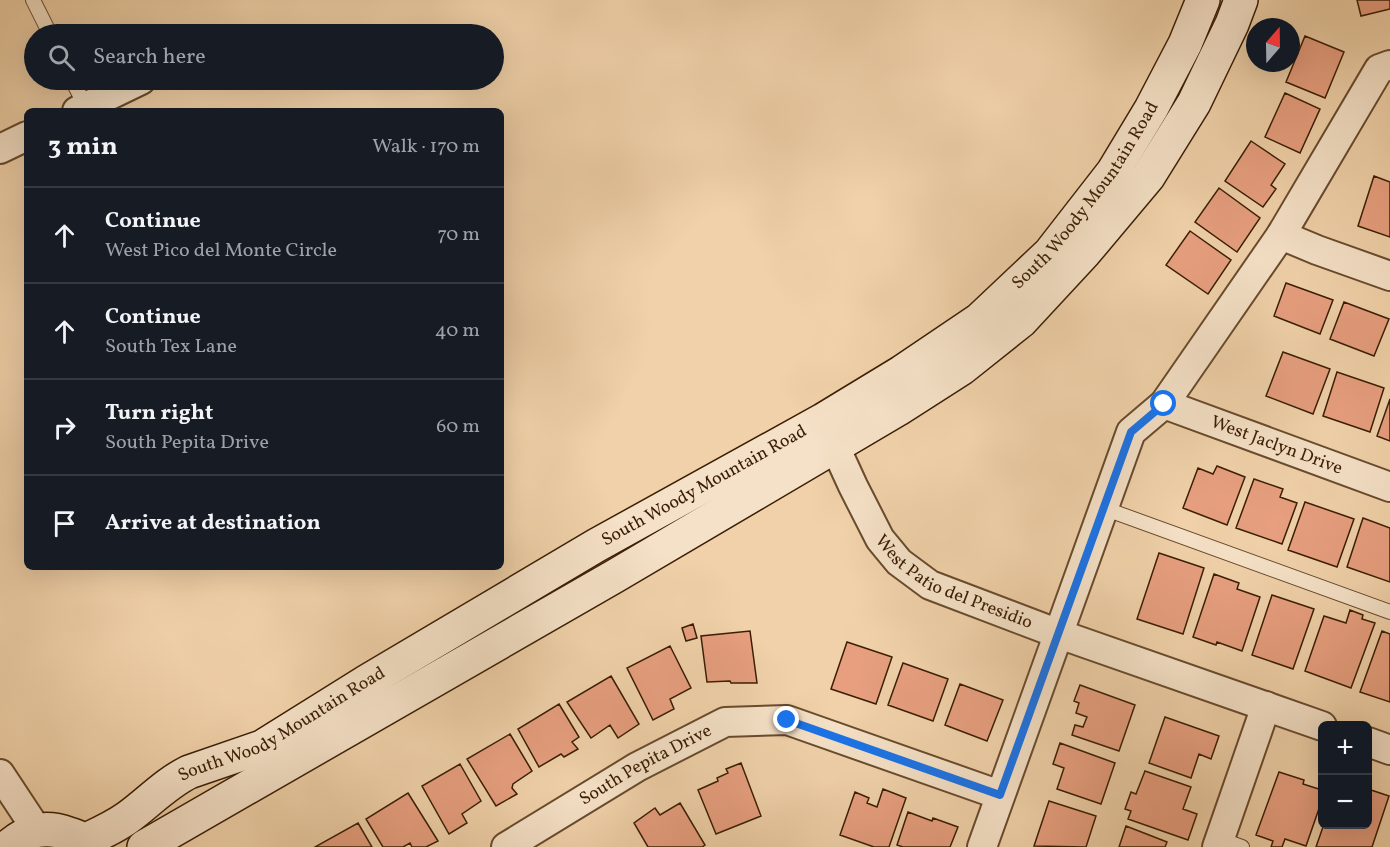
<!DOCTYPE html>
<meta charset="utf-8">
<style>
:root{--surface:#171b24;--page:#242831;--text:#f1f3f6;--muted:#9ea1a6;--line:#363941}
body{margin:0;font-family:Vollkorn,serif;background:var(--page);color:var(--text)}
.controls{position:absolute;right:18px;bottom:18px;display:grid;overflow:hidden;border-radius:9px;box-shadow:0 6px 24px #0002}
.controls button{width:54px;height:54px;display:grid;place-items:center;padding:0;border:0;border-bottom:2px solid var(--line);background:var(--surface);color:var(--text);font:30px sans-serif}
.compass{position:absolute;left:1246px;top:18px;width:54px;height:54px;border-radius:50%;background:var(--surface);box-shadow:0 6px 24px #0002;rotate:20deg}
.stop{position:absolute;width:18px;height:18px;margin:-14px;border:4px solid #1a73e8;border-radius:50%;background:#fff}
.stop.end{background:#1a73e8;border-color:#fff;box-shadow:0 2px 6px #0008}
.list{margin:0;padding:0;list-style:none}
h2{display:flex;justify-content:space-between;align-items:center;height:78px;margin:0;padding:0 24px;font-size:26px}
h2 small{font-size:20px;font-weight:400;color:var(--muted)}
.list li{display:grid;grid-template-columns:39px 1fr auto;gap:18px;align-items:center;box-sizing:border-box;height:96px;padding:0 24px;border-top:2px solid var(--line)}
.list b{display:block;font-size:22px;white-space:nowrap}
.list p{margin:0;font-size:20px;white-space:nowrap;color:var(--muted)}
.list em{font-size:20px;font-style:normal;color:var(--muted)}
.icon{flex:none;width:33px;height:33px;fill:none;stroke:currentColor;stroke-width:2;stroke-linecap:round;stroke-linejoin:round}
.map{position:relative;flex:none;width:1390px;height:847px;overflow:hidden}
.search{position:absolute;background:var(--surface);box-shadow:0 6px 24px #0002;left:24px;top:24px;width:480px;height:66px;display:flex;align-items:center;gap:15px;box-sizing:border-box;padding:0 21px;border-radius:33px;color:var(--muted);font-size:22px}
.panel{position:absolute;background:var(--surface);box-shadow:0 6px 24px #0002;left:24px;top:108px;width:480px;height:462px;border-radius:9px}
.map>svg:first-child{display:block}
</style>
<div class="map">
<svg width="1390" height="847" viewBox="0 0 1390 847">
<rect width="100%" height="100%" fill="#f0d1a9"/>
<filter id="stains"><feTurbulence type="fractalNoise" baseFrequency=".00333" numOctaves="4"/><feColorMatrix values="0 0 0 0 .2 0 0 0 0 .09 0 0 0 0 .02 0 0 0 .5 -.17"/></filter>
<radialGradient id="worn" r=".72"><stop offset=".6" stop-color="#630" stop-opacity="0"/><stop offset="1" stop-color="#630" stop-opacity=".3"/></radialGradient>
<!-- building -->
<path fill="#e79f7f" stroke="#3a1e04" stroke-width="1.5" d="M 1357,0 L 1390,0 L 1390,9 L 1361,16 Z
M 1305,36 L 1344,52 L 1325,98 L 1286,82 Z
M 1285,93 L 1320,109 L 1300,153 L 1265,137 Z
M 1251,141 L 1285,164 L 1271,185 L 1276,189 L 1263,207 L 1225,181 Z
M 1374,176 L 1390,182 L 1390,237 L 1358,226 Z
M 1219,188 L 1260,218 L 1237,252 L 1195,222 Z
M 1190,231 L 1231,260 L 1208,294 L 1166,265 Z
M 1286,283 L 1333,300 L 1320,334 L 1274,316 Z
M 1344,302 L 1389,319 L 1374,356 L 1330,339 Z
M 1283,352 L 1330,369 L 1313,414 L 1266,396 Z
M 1337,372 L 1384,388 L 1370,432 L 1323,416 Z
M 1390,399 L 1390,441 L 1377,436 Z
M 1217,466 L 1245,477 L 1227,525 L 1183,508 L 1198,468 L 1213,474 Z
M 1254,479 L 1283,489 L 1280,497 L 1297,503 L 1282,544 L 1236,528 Z
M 1305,502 L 1354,519 L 1337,567 L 1288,550 Z
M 1363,518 L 1390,528 L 1390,582 L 1347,567 Z
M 1159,553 L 1204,568 L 1183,634 L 1137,619 Z
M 1214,574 L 1239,583 L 1237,589 L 1260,597 L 1242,651 L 1217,642 L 1216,645 L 1193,637 Z
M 1272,595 L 1314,609 L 1293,669 L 1252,655 Z
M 1350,610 L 1363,615 L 1362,619 L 1375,623 L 1351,688 L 1305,671 L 1324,616 L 1346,623 Z
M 693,624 L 697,638 L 686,641 L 682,628 Z
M 750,631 L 757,683 L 731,683 L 730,681 L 707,682 L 701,636 Z
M 1382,631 L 1390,634 L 1390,702 L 1360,692 Z
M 847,642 L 892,657 L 876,704 L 831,689 Z
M 670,646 L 691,688 L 670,699 L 674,709 L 653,720 L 627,668 Z
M 903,663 L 948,679 L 933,721 L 888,705 Z
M 611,676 L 639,724 L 618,738 L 610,725 L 591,738 L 567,702 Z
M 960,684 L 1003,700 L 987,741 L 945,725 Z
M 1080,685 L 1135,705 L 1119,751 L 1072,735 L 1075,725 L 1083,727 L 1087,717 L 1076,713 L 1079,703 L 1074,701 Z
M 559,704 L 579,737 L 572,742 L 578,749 L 564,757 L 561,754 L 539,767 L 518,729 Z
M 1165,717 L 1219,736 L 1211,759 L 1199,754 L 1191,778 L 1149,763 Z
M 510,734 L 532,771 L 513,784 L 512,788 L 517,794 L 496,806 L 467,759 Z
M 1060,743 L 1115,763 L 1101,804 L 1057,789 L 1064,768 L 1053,764 Z
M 741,763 L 761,816 L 716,834 L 698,790 L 718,781 L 717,778 L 728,773 L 726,769 Z
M 460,764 L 481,801 L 462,814 L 467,823 L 449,834 L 422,786 Z
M 1145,771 L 1191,787 L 1183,809 L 1197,814 L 1188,840 L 1128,819 L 1131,811 L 1125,809 L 1131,792 L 1136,794 Z
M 1279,772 L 1304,780 L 1303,784 L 1322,790 L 1322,800 L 1306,846 L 1285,839 L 1282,847 L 1271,847 L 1273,841 L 1256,835 Z
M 883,789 L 906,798 L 889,847 L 874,847 L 840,835 L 855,792 L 869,798 L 867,803 L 877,807 Z
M 1368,789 L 1389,796 L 1372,847 L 1316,847 L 1324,824 L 1368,824 Z
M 408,793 L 438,841 L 426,847 L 412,847 L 410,843 L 403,847 L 383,847 L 366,819 Z
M 1049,801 L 1096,816 L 1086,847 L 1034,846 Z
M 680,803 L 705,845 L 702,847 L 648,847 L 634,823 L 655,808 L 660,815 Z
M 908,812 L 932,821 L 933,818 L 958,827 L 950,847 L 903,847 L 897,845 Z
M 358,823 L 372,847 L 315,847 Z
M 1126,826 L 1167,842 L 1165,847 L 1119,847 Z"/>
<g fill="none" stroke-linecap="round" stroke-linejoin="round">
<defs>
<path id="lane" d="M 33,0 L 50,34
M 72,80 L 86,107
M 1103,508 L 1390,612
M 1220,839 L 1242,847"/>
<g id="street">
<path d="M 77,111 L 141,80"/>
<path d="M 0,149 L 27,136"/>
<path d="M 1281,235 L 1317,250 L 1390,276"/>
<path id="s1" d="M 1164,404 L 1390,487"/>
<path id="s2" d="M 826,427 L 853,486 L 880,539 L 899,562 L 930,585 L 1059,634 L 1322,726"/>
<path d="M 1368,742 L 1390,750"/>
<path d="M 0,774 L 37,830"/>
<path id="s3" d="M 506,847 L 637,767 L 725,722 L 787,720 L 1000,795"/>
<path d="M 982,847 L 1131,432 L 1164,404 L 1281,235 L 1379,69 L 1390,65"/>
<path d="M 1217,847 L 1266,706"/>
</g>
<g id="secondary">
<path id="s4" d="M 84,841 C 99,834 113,828 127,818 C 148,803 165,784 189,772 L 262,747 L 366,682 L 597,545 L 823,420 L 902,372 L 979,320 L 1050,253 L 1113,172 L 1151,109 L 1185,44 L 1203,0"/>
<path d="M 8,847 C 27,830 44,825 69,834 C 77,836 84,840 88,847"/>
<path d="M 144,847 L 615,576 L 898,409 L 962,368 L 1021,321 L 1085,252 L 1148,177 L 1194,103 L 1232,24 L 1241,0"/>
</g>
</defs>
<!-- lane casing -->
<use href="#lane" stroke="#684b2d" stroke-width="16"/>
<!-- street casing -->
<use href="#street" stroke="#684b2d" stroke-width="32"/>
<!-- secondary casing -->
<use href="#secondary" stroke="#3a1e04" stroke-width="36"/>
<!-- lane -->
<use href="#lane" stroke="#f5e1c7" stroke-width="14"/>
<!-- street -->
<use href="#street" stroke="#f5e1c7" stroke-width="28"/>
<!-- secondary -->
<use href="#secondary" stroke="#f5e1c7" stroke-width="33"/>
</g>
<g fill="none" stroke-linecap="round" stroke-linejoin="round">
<!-- route -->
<path stroke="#1a73e8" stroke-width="8" d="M 787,720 L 1000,795 L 1131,432 L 1164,404"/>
</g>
<g text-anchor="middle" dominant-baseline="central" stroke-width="5" stroke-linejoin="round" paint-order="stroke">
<!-- street labels -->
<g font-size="18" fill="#3a1e04" stroke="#f5e1c7">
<text stroke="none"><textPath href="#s4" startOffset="1203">South Woody Mountain Road</textPath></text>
<text stroke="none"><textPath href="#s1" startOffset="120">West Jaclyn Drive</textPath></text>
<text stroke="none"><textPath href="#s4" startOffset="717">South Woody Mountain Road</textPath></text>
<text stroke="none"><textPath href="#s2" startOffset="212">West Patio del Presidio</textPath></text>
<text stroke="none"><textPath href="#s4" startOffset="231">South Woody Mountain Road</textPath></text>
<text stroke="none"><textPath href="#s3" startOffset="162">South Pepita Drive</textPath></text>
</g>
</g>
<rect width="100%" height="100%" filter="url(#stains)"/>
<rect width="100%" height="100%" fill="url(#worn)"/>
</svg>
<div class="controls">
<button>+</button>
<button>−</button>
</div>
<svg class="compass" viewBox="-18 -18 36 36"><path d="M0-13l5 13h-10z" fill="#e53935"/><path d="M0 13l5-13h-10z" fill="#9ea1a6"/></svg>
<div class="stop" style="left:1164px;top:404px"></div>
<div class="stop end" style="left:787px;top:720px"></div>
<div class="search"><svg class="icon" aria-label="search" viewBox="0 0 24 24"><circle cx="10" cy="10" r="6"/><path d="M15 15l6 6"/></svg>Search here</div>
<section class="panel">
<h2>3 min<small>Walk · 170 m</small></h2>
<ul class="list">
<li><svg class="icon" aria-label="ahead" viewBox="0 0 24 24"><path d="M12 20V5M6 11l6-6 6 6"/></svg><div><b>Continue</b><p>West Pico del Monte Circle</p></div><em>70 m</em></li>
<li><svg class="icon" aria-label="ahead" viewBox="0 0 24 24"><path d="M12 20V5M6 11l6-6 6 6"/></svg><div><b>Continue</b><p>South Tex Lane</p></div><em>40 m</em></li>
<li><svg class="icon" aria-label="right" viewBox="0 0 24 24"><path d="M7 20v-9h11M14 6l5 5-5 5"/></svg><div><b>Turn right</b><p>South Pepita Drive</p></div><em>60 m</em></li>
<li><svg class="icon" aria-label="arrive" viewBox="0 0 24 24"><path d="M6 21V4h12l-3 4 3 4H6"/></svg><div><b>Arrive at destination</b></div></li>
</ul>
</section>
</div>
